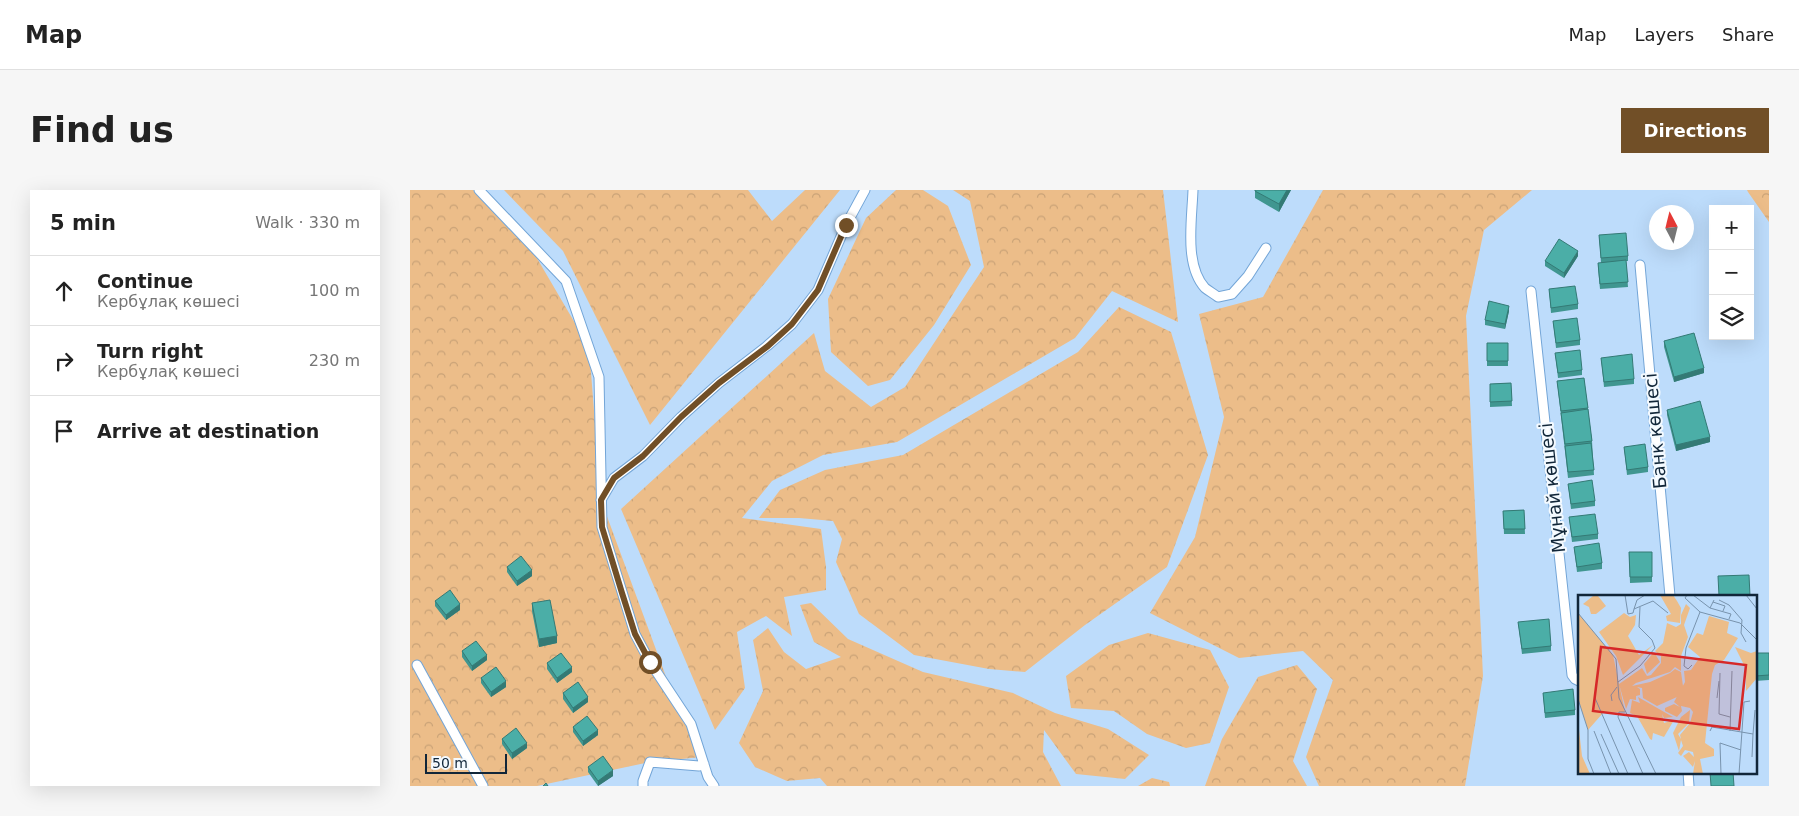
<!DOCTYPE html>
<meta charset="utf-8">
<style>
:root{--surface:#fff;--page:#f6f6f6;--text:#222;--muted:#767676;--line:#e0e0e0;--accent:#714f27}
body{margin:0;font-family:"DejaVu Sans",sans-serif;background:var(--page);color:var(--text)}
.controls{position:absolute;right:15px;top:15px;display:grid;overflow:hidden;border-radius:0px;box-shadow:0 5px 20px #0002}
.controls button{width:45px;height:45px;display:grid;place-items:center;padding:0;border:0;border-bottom:1px solid var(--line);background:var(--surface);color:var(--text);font:25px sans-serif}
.compass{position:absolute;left:1239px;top:15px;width:45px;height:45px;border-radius:50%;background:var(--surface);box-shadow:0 5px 20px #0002;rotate:353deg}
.scale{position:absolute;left:15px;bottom:12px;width:82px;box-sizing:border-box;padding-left:5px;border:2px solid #112639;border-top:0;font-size:14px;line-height:18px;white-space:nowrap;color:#112639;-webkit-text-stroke:4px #f4faff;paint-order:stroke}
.stop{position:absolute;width:15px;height:15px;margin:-11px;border:4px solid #714f27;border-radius:50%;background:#fff}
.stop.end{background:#714f27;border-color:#fff;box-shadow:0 1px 5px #0008}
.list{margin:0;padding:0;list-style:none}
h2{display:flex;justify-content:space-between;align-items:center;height:65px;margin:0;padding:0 20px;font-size:21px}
h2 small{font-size:16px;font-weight:400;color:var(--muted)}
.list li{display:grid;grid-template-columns:32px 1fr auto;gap:15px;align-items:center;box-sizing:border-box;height:70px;padding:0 20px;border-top:1px solid var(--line)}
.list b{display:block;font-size:19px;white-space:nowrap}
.list p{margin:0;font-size:16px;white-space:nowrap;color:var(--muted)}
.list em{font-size:16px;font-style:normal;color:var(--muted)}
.icon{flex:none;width:28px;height:28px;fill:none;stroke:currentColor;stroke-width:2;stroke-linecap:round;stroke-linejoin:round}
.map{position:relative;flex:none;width:1359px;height:596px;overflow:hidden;border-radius:0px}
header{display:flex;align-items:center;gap:30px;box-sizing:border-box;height:70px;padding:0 25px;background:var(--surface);border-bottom:1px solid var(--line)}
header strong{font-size:24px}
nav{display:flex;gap:28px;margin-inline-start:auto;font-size:18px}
.intro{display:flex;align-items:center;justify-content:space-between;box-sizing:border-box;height:120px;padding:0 30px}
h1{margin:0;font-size:35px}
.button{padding:12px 22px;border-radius:0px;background:var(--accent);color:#fff;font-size:18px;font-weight:700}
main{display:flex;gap:30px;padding:0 30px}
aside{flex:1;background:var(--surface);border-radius:0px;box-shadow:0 5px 20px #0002}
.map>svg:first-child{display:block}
</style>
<header>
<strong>Map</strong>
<nav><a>Map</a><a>Layers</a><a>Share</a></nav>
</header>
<div class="intro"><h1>Find us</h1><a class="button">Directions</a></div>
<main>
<aside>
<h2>5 min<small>Walk · 330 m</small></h2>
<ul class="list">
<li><svg class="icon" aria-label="ahead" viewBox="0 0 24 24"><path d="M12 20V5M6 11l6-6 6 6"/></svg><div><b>Continue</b><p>Кербұлақ көшесі</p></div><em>100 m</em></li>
<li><svg class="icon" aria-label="right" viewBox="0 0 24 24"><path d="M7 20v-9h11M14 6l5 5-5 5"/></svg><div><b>Turn right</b><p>Кербұлақ көшесі</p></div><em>230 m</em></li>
<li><svg class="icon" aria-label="arrive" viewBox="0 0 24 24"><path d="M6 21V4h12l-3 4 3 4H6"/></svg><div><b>Arrive at destination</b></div></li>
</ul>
</aside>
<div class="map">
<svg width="1359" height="596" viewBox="0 0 1359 596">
<defs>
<pattern id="forest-crowns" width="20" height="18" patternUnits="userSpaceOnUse" patternTransform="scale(1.25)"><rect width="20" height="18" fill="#ecbd89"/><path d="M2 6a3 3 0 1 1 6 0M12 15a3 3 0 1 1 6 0" fill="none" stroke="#c9a277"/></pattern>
</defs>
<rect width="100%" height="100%" fill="#bddcfb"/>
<!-- forest -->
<path fill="url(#forest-crowns)" d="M 0,0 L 63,0 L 106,40 L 121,58 L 179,157 L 191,310 L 262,503 L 292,567 L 240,572 L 127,596 L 0,596 Z
M 94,0 L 338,0 L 362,31 L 395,0 L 430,0 L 240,235 L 153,61 Z
M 486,0 L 513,0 L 538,16 L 561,75 L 524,135 L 480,190 L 458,196 L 421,162 L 418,109 L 456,28 Z
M 543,0 L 753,0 L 768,132 L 702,101 L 665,148 L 487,252 L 413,265 L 362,291 L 332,328 L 411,339 L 416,377 L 416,400 L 374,407 L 382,446 L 356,426 L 327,442 L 335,498 L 305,540 L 211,319 L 404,143 L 415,181 L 461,217 L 495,197 L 574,77 L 560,11 Z
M 913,0 L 1122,0 L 1074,40 L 1056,126 L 1073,486 L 1055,596 L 909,596 L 896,567 L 923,490 L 893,461 L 829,468 L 740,423 L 785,347 L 814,227 L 789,124 L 853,107 Z
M 1337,0 L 1359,0 L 1359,32 L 1338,2 Z
M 709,117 L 761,142 L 798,265 L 757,377 L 675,435 L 615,482 L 579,479 L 504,465 L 449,424 L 426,372 L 432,349 L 423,331 L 389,328 L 349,328 L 370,300 L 415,280 L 493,265 L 668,162 Z
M 401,413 L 438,449 L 513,482 L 603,503 L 645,523 L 698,539 L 739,565 L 715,589 L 666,584 L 634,540 L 633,562 L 651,596 L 417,596 L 410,588 L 377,591 L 345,577 L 329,553 L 353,501 L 343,450 L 358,438 L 374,462 L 396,479 L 431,467 L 404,452 L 390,415 Z
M 738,443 L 800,460 L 819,497 L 800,553 L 776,558 L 737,544 L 704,521 L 661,518 L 656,486 L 699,455 Z
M 887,475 L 907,499 L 883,571 L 897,596 L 795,596 L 812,549 L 848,487 Z
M 742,588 L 759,592 L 760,596 L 728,596 Z"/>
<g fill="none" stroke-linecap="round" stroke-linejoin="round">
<defs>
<path id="street" d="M 69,0 L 156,91 L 189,187 L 192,337 L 225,444 L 240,472 L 281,534 L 298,587 L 304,596
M 783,0 C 782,29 774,75 795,98 C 799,101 804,104 808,107 L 822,104 L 838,86 L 856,58
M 1230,75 L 1260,406
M 1121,101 L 1162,485 L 1165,489 L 1169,491
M 191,310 L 204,288 L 233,266 L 271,227 L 309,193 L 357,156 L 382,134 L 408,100 L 436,35 L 455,0
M 7,475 L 73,596
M 1278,582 L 1279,596
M 233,596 L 233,591 L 240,572 L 289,576 L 294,574"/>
</defs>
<!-- street casing -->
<use href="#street" stroke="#73a5d7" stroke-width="11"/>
<!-- street -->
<use href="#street" stroke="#fff" stroke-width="9"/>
</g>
<!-- wall -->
<path fill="#409690" d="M 845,0 L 881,0 L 869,22 L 845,8 Z
M 1189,45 L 1218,66 L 1218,71 L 1216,71 L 1218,97 L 1190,99 L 1188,78 L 1188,73 L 1191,73 Z
M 1168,66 L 1154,88 L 1135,76 L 1135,71 Z
M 1139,99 L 1168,114 L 1168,119 L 1141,123 Z
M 1099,121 L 1095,139 L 1075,135 L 1075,130 Z
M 1143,131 L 1170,150 L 1170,155 L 1146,158 Z
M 1254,151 L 1294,183 L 1264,192 L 1254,157 Z
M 1077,153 L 1098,153 L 1098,176 L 1077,176 Z
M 1145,163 L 1172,180 L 1172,185 L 1148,188 Z
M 1191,168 L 1224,189 L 1224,194 L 1194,197 Z
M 1174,188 L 1182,251 L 1184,285 L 1158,288 L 1147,191 Z
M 1101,193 L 1102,216 L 1080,217 L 1080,194 Z
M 1257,220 L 1300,252 L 1266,261 L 1257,225 Z
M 1214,257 L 1238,277 L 1238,282 L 1217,285 Z
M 1158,294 L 1185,311 L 1185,316 L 1161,319 Z
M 1114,320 L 1115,344 L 1094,344 L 1093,321 Z
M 1159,327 L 1188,344 L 1188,349 L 1162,352 Z
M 1164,357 L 1192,373 L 1192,379 L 1167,382 Z
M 1219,362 L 1242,362 L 1242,392 L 1220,393 Z
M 97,377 L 122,386 L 107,396 L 97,382 Z
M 25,411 L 50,420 L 36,430 L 25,416 Z
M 122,413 L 147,453 L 129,457 L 122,421 Z
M 1108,432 L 1141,456 L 1141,461 L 1112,464 Z
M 52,461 L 77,470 L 62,481 L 52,467 Z
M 1345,463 L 1359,463 L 1359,490 L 1345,491 Z
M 137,473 L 162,482 L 147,493 L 137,479 Z
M 71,488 L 96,497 L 81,507 L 71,493 Z
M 153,503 L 178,512 L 163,523 L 153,509 Z
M 1133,503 L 1165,520 L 1165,525 L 1135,528 Z
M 163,537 L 188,545 L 173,556 L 163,542 Z
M 92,549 L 117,558 L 102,569 L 92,554 Z
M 178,577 L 203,586 L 188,596 L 178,582 Z"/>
<!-- shaded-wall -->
<path fill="#347a75" d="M 877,0 L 881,0 L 869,22 L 869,14 Z
M 1168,61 L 1168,66 L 1154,88 L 1154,83 Z
M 1099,116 L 1099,121 L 1095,139 L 1095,134 Z
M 1294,178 L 1294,183 L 1264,192 L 1264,187 Z
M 1300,247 L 1300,252 L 1266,261 L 1266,255 Z
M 122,380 L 122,386 L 107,396 L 107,391 Z
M 50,414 L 50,420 L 36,430 L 36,425 Z
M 147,446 L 147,453 L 129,457 L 129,449 Z
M 77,465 L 77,470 L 62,481 L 62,476 Z
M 162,477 L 162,482 L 147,493 L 147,488 Z
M 96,491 L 96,497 L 81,507 L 81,502 Z
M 178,507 L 178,512 L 163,523 L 163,518 Z
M 188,540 L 188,545 L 173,556 L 173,551 Z
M 117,553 L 117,558 L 102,569 L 102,563 Z
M 203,580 L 203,586 L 188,596 L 188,591 Z"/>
<!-- building -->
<path fill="#4baea7" stroke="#347a75" d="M 845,0 L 877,0 L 869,14 L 845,1 Z
M 1216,43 L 1218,66 L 1191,68 L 1189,45 Z
M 1149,49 L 1168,61 L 1154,83 L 1135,71 Z
M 1216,70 L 1218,92 L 1190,94 L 1188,73 Z
M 1165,96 L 1168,114 L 1141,118 L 1139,99 Z
M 1079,111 L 1099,116 L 1095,134 L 1075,130 Z
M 1167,128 L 1170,150 L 1146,153 L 1143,131 Z
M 1284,143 L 1294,178 L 1264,187 L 1254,151 Z
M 1077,153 L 1098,153 L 1098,171 L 1077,171 Z
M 1170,160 L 1172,180 L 1148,183 L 1145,163 Z
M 1222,164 L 1224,189 L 1194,192 L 1191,168 Z
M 1174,188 L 1178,218 L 1151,221 L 1147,191 Z
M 1101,193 L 1102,211 L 1080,212 L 1080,194 Z
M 1290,211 L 1300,247 L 1266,255 L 1257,220 Z
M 1178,219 L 1182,251 L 1155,254 L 1151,223 Z
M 1181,253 L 1184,280 L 1158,282 L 1155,256 Z
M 1235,254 L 1238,277 L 1217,280 L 1214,257 Z
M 1182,290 L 1185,311 L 1161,314 L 1158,294 Z
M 1114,320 L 1115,339 L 1094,339 L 1093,321 Z
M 1185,324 L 1188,344 L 1162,347 L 1159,327 Z
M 1189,353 L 1192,373 L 1167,377 L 1164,357 Z
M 1219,362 L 1242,362 L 1242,387 L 1220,387 Z
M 111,366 L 122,380 L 107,391 L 97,377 Z
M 1339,385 L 1340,406 L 1309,406 L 1308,386 Z
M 40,400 L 50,414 L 36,425 L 25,411 Z
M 140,410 L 147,446 L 129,449 L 122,413 Z
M 1139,429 L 1141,456 L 1112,459 L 1108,432 Z
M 66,451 L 77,465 L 62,476 L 52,461 Z
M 151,463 L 162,477 L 147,488 L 137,473 Z
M 1345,463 L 1359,463 L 1359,485 L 1345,486 Z
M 86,477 L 96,491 L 81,502 L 71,488 Z
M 168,492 L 178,507 L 163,518 L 153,503 Z
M 1163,499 L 1165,520 L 1135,523 L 1133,503 Z
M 177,526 L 188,540 L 173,551 L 163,537 Z
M 106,538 L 117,553 L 102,563 L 92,549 Z
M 193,566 L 203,580 L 188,591 L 178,577 Z
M 1300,582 L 1323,582 L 1324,596 L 1301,596 Z
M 136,593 L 138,596 L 133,596 Z"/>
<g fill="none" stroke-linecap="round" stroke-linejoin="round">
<!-- route -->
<path stroke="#714f27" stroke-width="6" d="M 240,472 L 225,444 L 212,403 L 192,337 L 191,310 L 204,288 L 233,266 L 271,227 L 309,193 L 358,156 L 382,134 L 408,100 L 436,35"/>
</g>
<g text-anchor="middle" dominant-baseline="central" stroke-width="4" stroke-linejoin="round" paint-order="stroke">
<!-- street labels -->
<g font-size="18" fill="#112639" stroke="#f4faff">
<text transform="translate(1245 241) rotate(-95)">Банк көшесі</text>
<text transform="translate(1142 298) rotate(-96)">Мұнай көшесі</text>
</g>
</g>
<!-- overview -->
<g transform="translate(1168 405)">
<rect width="179" height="179" fill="#bddcfb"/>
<path d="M 82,0 L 95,0 L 99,6 L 103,13 L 102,28 L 89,26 L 88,21 L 93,19 ZM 15,1 L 20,1 L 28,11 L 18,19 L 13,19 L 11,12 L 5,9 ZM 108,9 L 112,13 L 106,30 L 110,42 L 103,61 L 103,76 L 97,72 L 92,77 L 58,88 L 54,91 L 72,87 L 92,78 L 97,74 L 103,77 L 105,91 L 99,102 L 79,111 L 65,103 L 64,93 L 59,92 L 62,94 L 62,100 L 58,101 L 58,105 L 52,104 L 48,114 L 41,89 L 64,73 L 69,81 L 73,80 L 83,68 L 83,61 L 77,56 L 85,48 L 89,28 L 98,32 L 103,29 L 103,20 ZM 0,18 L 35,60 L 47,117 L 25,118 L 10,135 L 0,104 ZM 46,18 L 52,22 L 58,20 L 57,30 L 50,41 L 61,60 L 75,50 L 45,80 L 38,61 L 21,37 ZM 131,21 L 151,27 L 149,38 L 160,43 L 146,65 L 137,70 L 134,79 L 127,148 L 136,154 L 136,161 L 122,164 L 125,179 L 115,179 L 117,166 L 115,172 L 105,161 L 111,157 L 116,162 L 115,157 L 107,155 L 103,161 L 100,158 L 105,151 L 103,145 L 101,156 L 95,138 L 103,122 L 112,115 L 111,128 L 100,139 L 103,144 L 102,140 L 112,128 L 115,117 L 112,113 L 103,111 L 104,116 L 99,122 L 87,116 L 87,113 L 96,109 L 102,112 L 96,107 L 107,87 L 106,76 L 113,75 L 122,62 L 110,52 L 119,38 L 125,40 ZM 157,52 L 173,58 L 179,56 L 179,83 L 168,96 L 168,74 ZM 76,57 L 82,67 L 69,79 L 66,69 ZM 60,102 L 95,122 L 86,123 L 84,119 L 86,128 L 96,125 L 86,142 L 75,138 L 74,145 L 72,144 L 59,121 L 52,118 L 54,105 L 62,108 ZM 0,126 L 4,161 L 12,179 L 0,179 Z" fill="#ecbd89"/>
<path fill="none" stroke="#7893ad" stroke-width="1" d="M 47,0 L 50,19 L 55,18 L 56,14M 67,0 L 59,5 L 56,14 L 75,6 L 90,18M 109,0 L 107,3 L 122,17 L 108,53 L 106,71 L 110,74 L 114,70M 115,0 L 132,13M 168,0 L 179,14M 136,5 L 132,13 L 153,19 L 151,24M 141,5 L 151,10 L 164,25 L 163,38 L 168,47M 135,7 L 147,11 L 145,16M 122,17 L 162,28 L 179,45M 0,18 L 38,64 L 41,103 L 78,179M 142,78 L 141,119 L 152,122M 40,87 L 62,71 L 77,53 L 74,45 L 61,32 L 62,12M 17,103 L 50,179M 139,103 L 141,86M 0,104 L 10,135 L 10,164 L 16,179M 34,106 L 33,100 L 39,92M 47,117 L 41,117 L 40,122 L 65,179M 16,136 L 33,179M 132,136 L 134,132 L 175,139 L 174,162M 152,136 L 154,76M 23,139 L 41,179M 175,139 L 177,115M 143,179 L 142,148 L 163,155M 161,179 L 166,107 L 172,106"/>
<path fill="#d62828" fill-opacity="0.15" stroke="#d62828" stroke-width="2.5" d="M 23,52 L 168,70 L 161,134 L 15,116 Z"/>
<rect width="179" height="179" fill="none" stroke="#112639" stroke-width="2.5"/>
</g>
</svg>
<div class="controls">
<button>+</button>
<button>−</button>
<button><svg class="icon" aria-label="layers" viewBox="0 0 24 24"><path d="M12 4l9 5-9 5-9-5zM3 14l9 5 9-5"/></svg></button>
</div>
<svg class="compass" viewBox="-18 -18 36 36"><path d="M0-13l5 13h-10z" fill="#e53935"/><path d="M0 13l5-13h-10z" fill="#767676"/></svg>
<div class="scale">50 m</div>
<div class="stop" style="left:240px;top:472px"></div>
<div class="stop end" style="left:436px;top:35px"></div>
</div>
</main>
